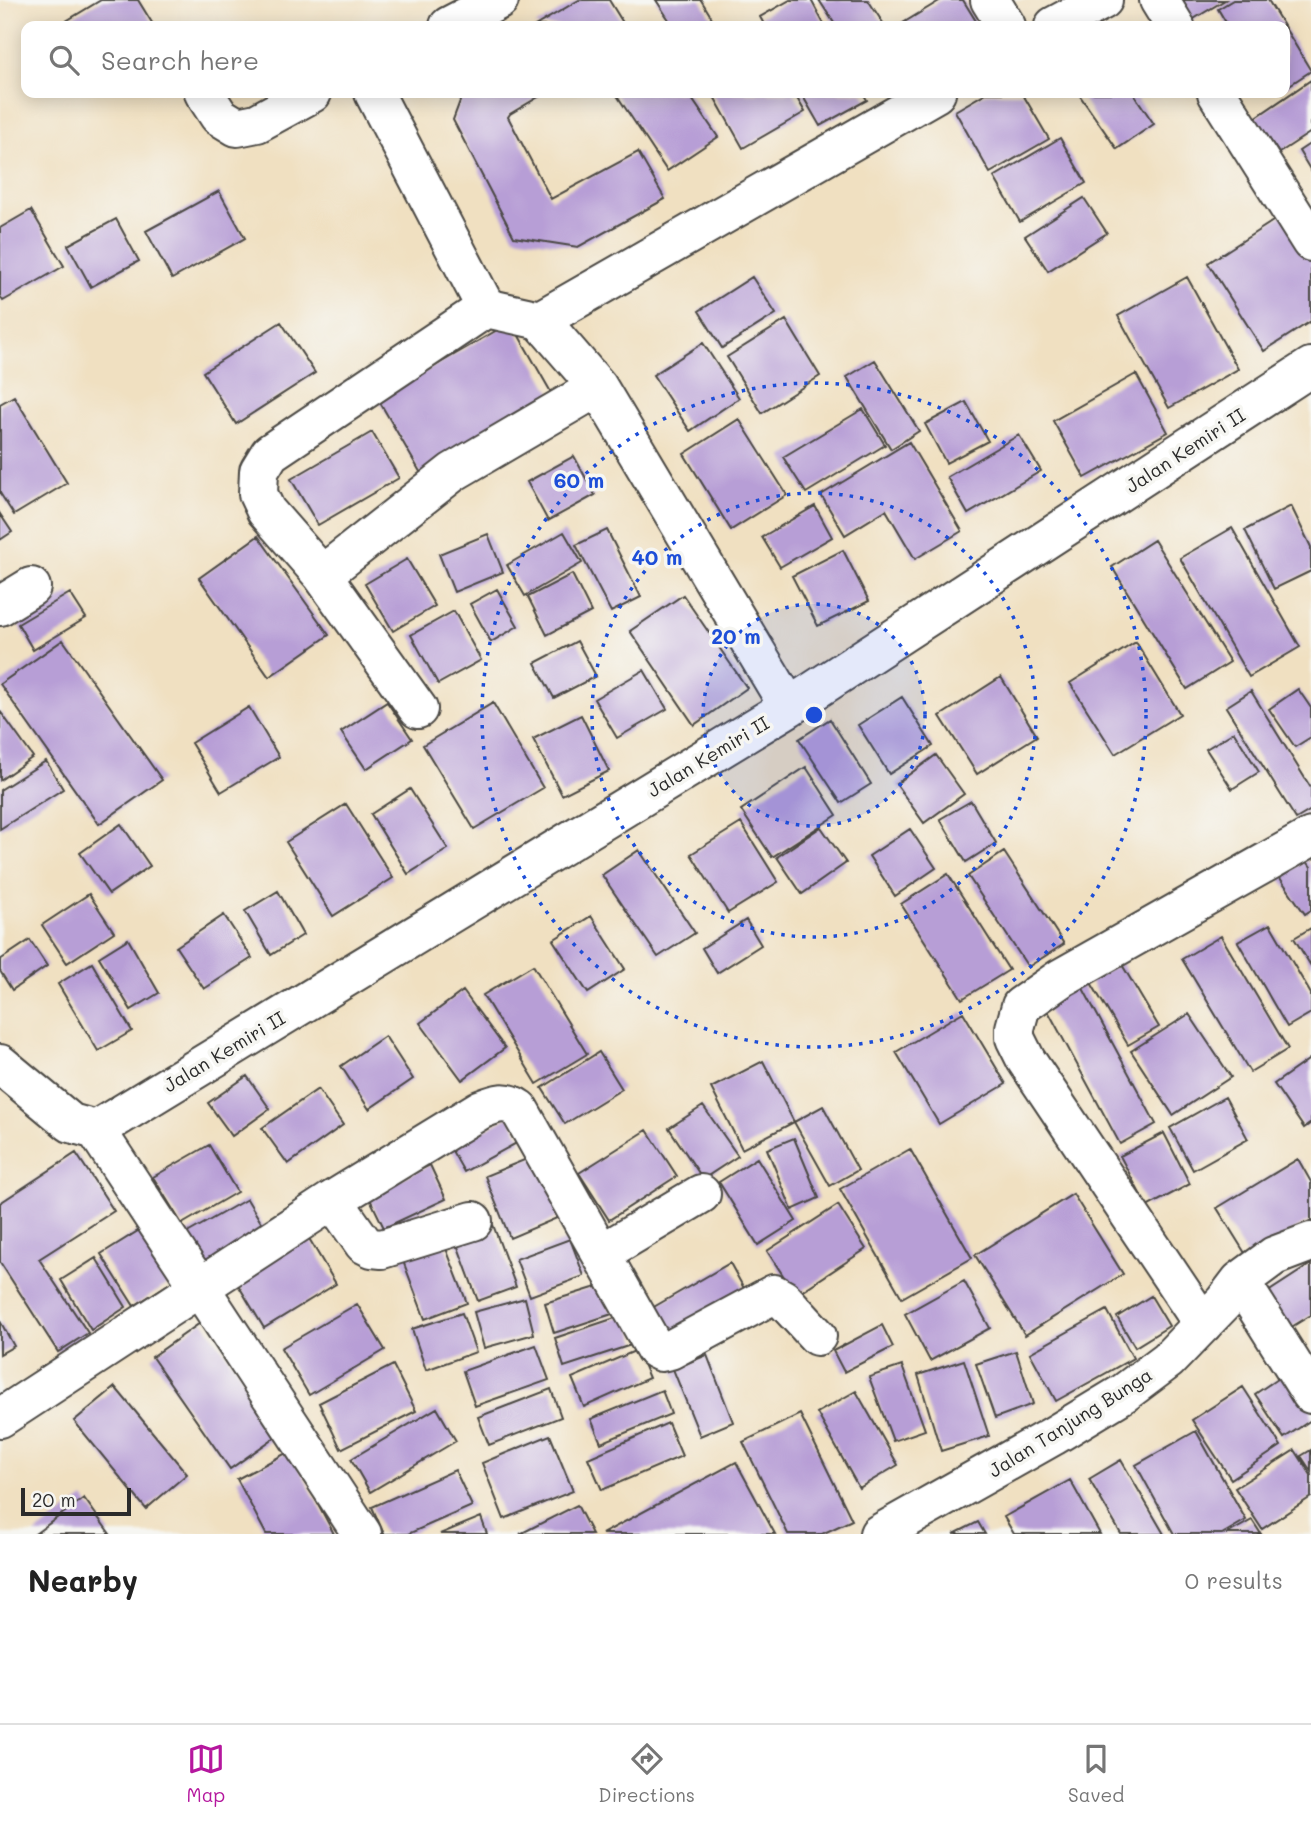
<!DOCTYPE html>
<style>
:root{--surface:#fff;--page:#f2f2f2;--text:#222;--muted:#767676;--line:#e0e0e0;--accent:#b5179e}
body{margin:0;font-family:Mali,sans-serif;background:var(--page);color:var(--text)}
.scale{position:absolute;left:21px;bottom:18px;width:110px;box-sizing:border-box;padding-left:7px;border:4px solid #2b2b2b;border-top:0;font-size:19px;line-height:24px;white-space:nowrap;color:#2b2b2b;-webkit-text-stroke:5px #f6f6f2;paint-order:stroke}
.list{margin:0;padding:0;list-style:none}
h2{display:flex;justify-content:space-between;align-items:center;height:91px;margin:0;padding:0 28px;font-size:30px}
h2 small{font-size:23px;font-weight:400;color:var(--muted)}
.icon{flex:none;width:38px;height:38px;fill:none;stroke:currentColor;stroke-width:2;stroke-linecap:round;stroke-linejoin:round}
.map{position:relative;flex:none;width:1311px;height:1534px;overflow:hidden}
.search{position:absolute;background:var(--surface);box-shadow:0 4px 18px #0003;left:21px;right:21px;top:21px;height:77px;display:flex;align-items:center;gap:18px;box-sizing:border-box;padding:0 24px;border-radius:14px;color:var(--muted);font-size:26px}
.sheet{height:189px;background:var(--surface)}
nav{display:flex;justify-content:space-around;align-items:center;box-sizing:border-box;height:98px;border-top:2px solid var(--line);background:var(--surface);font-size:19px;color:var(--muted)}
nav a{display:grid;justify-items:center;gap:4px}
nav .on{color:var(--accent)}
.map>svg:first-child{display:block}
</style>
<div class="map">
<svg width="1311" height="1534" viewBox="0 0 1311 1534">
<rect width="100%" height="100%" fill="#f6f6f2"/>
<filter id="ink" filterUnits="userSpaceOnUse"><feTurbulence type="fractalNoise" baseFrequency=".0143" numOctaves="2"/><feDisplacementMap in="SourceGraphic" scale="14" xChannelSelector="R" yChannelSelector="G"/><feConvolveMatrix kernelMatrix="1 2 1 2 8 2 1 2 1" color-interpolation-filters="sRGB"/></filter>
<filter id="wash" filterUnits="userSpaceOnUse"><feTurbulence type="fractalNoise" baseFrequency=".00686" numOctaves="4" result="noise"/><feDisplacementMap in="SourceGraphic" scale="28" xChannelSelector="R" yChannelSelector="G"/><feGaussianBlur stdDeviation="1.57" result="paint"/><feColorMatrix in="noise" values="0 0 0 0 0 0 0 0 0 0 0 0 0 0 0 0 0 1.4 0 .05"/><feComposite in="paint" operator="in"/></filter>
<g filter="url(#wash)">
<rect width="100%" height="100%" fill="#f0e0c1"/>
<g id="blocks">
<!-- building -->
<path fill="#b79ed6" d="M 101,0 L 138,0 L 154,26 L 58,26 Z
M 579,0 L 609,0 L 625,26 L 535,26 Z
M 656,0 L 701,0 L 715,23 L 709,26 L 673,26 Z
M 790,0 L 811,0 L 825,26 L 765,26 L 760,17 Z
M 819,0 L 868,0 L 885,26 L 836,26 Z
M 941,0 L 963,0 L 979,26 L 905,26 L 903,23 Z
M 1162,0 L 1225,0 L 1182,26 Z
M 1233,0 L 1268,0 L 1284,26 L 1228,26 L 1218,9 Z
M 1285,28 L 1311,71 L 1285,88 Z
M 1311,80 L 1311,132 L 1279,153 L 1255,118 Z
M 463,93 L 545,93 L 510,114 L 508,117 L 551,199 L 638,152 L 665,199 L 578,247 L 514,237 L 453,120 Z
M 618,93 L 688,93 L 718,137 L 667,171 L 616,94 Z
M 712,93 L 794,93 L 805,112 L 743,148 Z
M 801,93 L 863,93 L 867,100 L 820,126 Z
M 986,93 L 1022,93 L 1049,139 L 990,173 L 955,111 Z
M 1078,93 L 1133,93 L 1154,124 L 1117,149 Z
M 1060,138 L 1086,183 L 1020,222 L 994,177 Z
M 1311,143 L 1311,171 L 1299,151 Z
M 219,191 L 245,238 L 172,279 L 146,231 Z
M 1084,198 L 1107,233 L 1048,271 L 1025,236 Z
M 31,210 L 64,266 L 3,301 L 0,296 L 0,228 Z
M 1284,214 L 1311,256 L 1311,321 L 1264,351 L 1208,263 Z
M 116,219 L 139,261 L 91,287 L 68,245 Z
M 752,277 L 776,314 L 722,348 L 699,311 Z
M 1187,277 L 1238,369 L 1169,408 L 1118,316 Z
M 786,320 L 820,376 L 762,413 L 727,357 Z
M 281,322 L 315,373 L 236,424 L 203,372 Z
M 511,322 L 556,401 L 423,477 L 378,399 Z
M 703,343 L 739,398 L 690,431 L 653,375 Z
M 875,360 L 919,431 L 891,449 L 847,377 Z
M 1136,374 L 1168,432 L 1085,478 L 1053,421 Z
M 14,396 L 67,483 L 14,515 L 0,493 L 0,404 Z
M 966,402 L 988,441 L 946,463 L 925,424 Z
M 863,409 L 885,445 L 806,493 L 783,457 Z
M 739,419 L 787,495 L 731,530 L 684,454 Z
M 372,432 L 399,478 L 318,525 L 291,479 Z
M 1019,435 L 1041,471 L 968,514 L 947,477 Z
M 909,442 L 962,531 L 915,559 L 886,510 L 845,535 L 821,495 Z
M 574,456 L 595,495 L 548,521 L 527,482 Z
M 815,506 L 832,537 L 780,567 L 762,537 Z
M 1291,506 L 1311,547 L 1311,571 L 1274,589 L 1245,530 Z
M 0,514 L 12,532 L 0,540 Z
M 1232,528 L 1300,647 L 1249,677 L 1180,558 Z
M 607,530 L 641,597 L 611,612 L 576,545 Z
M 564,532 L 582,563 L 525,596 L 507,565 Z
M 488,534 L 503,572 L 454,592 L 439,554 Z
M 258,536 L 329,635 L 269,677 L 199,578 Z
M 1154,540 L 1230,662 L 1187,689 L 1112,567 Z
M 843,550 L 869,601 L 818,626 L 792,576 Z
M 407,559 L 435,606 L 393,631 L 365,584 Z
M 572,574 L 591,612 L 547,635 L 528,597 Z
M 497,589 L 518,626 L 491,642 L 470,604 Z
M 70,593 L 86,618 L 33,650 L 18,624 Z
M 683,595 L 747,688 L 694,725 L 630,631 Z
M 454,611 L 481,660 L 438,684 L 411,635 Z
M 63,640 L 162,780 L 99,824 L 0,684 Z
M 577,641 L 596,676 L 554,698 L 535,663 Z
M 1136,642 L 1180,714 L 1115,754 L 1070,683 Z
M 644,670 L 667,709 L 617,738 L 594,699 Z
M 1001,677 L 1037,736 L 977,774 L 940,716 Z
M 1298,689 L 1311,708 L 1311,737 L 1295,747 L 1269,709 Z
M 1251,691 L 1311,788 L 1311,810 L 1296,819 L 1226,707 Z
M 902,697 L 933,746 L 889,774 L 858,725 Z
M 387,702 L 412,739 L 366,769 L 341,732 Z
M 493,703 L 543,788 L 474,829 L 423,745 Z
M 249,707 L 279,757 L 221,792 L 191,743 Z
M 0,711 L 33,757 L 0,780 Z
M 581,715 L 609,771 L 562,795 L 533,739 Z
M 830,719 L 871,784 L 841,803 L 799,739 Z
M 1234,732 L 1259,772 L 1232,789 L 1206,749 Z
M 936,755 L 964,794 L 924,823 L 896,784 Z
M 46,761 L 63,789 L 0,829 L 0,790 Z
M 806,767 L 837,815 L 772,857 L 741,810 Z
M 410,789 L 448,849 L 408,874 L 371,814 Z
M 971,801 L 996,843 L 966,862 L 940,819 Z
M 346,804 L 393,878 L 333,916 L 286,842 Z
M 741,823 L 778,882 L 728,913 L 691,854 Z
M 121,824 L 150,866 L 109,894 L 80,853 Z
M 821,827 L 846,863 L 802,894 L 777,857 Z
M 910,829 L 936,868 L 895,896 L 869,856 Z
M 639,850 L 695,933 L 658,957 L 602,875 Z
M 1004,852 L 1064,944 L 1028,967 L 968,876 Z
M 1306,860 L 1311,867 L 1311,910 L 1305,914 L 1280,878 Z
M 948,874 L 1009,970 L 962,999 L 901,904 Z
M 278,891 L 303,935 L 271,955 L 245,911 Z
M 89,894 L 114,932 L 67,963 L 42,925 Z
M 224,915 L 252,958 L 204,989 L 176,947 Z
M 591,916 L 625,969 L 588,993 L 553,940 Z
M 746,920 L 761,945 L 717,973 L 702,948 Z
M 1270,924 L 1311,994 L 1311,1013 L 1287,1027 L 1238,942 Z
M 1311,928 L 1311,966 L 1294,938 Z
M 1221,936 L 1288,1049 L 1250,1072 L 1182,959 Z
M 128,939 L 159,993 L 131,1010 L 99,957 Z
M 30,940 L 47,966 L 12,990 L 0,971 L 0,960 Z
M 92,963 L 132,1031 L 98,1051 L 58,984 Z
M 1121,963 L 1159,1027 L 1128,1045 L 1090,981 Z
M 533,965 L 587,1054 L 537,1084 L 483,995 Z
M 1078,979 L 1156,1124 L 1120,1144 L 1041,998 Z
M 463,991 L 505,1048 L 462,1080 L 420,1023 Z
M 963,1012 L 1006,1084 L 939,1124 L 896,1052 Z
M 1189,1014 L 1231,1077 L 1173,1115 L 1131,1051 Z
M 385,1036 L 413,1079 L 369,1109 L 341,1066 Z
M 599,1052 L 622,1089 L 565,1124 L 542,1088 Z
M 1311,1058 L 1311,1123 L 1304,1128 L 1274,1084 Z
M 763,1061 L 794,1122 L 742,1149 L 711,1088 Z
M 247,1076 L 270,1109 L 232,1136 L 208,1103 Z
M 318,1089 L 343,1125 L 288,1164 L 262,1128 Z
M 1225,1097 L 1248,1139 L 1193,1170 L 1170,1128 Z
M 703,1106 L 738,1156 L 703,1179 L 669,1128 Z
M 823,1106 L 858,1170 L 830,1186 L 794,1122 Z
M 509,1116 L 522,1140 L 464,1172 L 451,1149 Z
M 647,1130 L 677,1176 L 609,1220 L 579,1173 Z
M 1164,1133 L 1190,1184 L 1147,1207 L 1120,1156 Z
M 794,1138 L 819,1198 L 792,1210 L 767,1149 Z
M 209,1145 L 237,1192 L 182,1224 L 153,1177 Z
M 910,1149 L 972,1258 L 902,1298 L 840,1189 Z
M 76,1153 L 114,1211 L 39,1259 L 88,1333 L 58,1352 L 0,1262 L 0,1203 Z
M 539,1154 L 564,1215 L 510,1238 L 485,1176 Z
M 757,1158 L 796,1221 L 758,1245 L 719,1182 Z
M 1298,1159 L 1311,1182 L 1311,1220 L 1248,1258 L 1217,1208 Z
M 430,1165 L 446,1199 L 384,1228 L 368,1195 Z
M 1073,1194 L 1123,1274 L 1025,1335 L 975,1255 Z
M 247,1199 L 268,1234 L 203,1271 L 182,1236 Z
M 838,1205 L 866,1249 L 796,1295 L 767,1251 Z
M 492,1222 L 516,1287 L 478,1301 L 454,1236 Z
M 146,1226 L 178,1278 L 134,1306 L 101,1254 Z
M 307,1235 L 336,1284 L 264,1328 L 234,1278 Z
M 442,1238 L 467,1303 L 425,1319 L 400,1253 Z
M 570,1239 L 584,1276 L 530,1296 L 516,1259 Z
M 96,1258 L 126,1307 L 91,1330 L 61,1280 Z
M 730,1263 L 746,1292 L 669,1336 L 652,1308 Z
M 1311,1264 L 1311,1315 L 1285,1331 L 1262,1296 Z
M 964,1281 L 990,1328 L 930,1361 L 905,1314 Z
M 603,1285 L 612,1314 L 554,1333 L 545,1303 Z
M 1151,1296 L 1169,1326 L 1135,1347 L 1117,1317 Z
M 525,1298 L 534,1334 L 484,1348 L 474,1312 Z
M 357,1304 L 385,1350 L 309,1395 L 281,1348 Z
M 1107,1310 L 1133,1358 L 1056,1401 L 1030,1353 Z
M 462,1313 L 476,1352 L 426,1370 L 412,1329 Z
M 627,1314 L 637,1343 L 564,1367 L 555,1338 Z
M 0,1321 L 14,1346 L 0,1354 Z
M 203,1321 L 281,1433 L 230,1469 L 152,1357 Z
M 882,1325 L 893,1347 L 844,1372 L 833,1351 Z
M 536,1345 L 549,1380 L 475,1406 L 463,1371 Z
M 637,1350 L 649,1378 L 584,1407 L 572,1378 Z
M 1016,1351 L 1033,1404 L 995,1418 L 976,1364 Z
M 707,1355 L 733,1422 L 700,1436 L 673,1369 Z
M 964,1360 L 989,1436 L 941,1451 L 918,1375 Z
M 393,1365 L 416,1411 L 341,1449 L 319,1403 Z
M 902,1366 L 925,1430 L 893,1441 L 869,1377 Z
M 1290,1370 L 1311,1402 L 1311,1420 L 1284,1438 L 1255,1394 Z
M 115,1387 L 187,1474 L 146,1509 L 74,1421 Z
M 1243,1387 L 1281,1446 L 1231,1479 L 1192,1420 Z
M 551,1389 L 561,1417 L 489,1445 L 478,1417 Z
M 662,1390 L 671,1414 L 601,1443 L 591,1419 Z
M 856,1391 L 898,1465 L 859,1488 L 817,1413 Z
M 437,1408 L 456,1441 L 370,1492 L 351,1459 Z
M 800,1414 L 852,1520 L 822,1534 L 788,1534 L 743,1442 Z
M 668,1423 L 682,1456 L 602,1490 L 588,1458 Z
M 1196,1431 L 1246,1520 L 1222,1534 L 1174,1534 L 1136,1465 Z
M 550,1435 L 573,1491 L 504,1519 L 482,1463 Z
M 1295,1450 L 1311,1475 L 1311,1497 L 1262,1529 L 1235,1488 Z
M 1311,1450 L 1311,1471 L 1301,1456 Z
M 290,1451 L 334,1534 L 266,1534 L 237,1479 Z
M 1121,1460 L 1164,1534 L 1121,1534 L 1089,1479 Z
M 736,1462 L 775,1534 L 602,1534 Z
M 455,1470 L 472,1506 L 408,1534 L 384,1534 L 372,1507 Z
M 1070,1480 L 1100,1534 L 1014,1534 L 1004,1517 Z
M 84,1498 L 110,1534 L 35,1534 Z
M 577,1505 L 592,1534 L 520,1534 Z
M 481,1517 L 487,1534 L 440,1534 Z
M 1252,1520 L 1261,1534 L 1227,1534 Z
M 978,1522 L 985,1534 L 954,1534 Z"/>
</g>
</g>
<g filter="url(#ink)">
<use href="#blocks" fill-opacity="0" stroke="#494642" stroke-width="2"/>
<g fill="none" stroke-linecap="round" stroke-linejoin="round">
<defs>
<path id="street" d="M 990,0 L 1006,26
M 1159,0 L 1175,26
M 449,26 L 499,0
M 1054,26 L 1103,0
M 204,93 L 219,116 L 237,127 L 257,123 L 312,93
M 374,93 L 486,308
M 1217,93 L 1311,242
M 540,320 L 936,93
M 322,575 L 453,472 L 598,387
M 0,606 L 31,587
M 418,709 L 322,575 L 266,511 L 258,494 L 259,471 L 270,453 L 486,308 L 540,320 L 598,387 L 789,707
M 0,1064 L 71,1123 L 96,1130 L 362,1534
M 96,1130 L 789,707 L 1311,367
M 333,1200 L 364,1244 L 372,1248 L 382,1249 L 473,1221
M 602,1253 L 701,1194
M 1240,1281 L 1311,1394
M 1203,1324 L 1026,1060 L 1015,1038 L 1015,1028 L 1021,1006 L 1061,978 L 1311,837
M 0,1418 L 333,1200 L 480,1110 C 495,1104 505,1099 519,1109 L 655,1349 L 661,1352 L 670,1350 L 774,1294 L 783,1299 L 817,1336
M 879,1534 L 1053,1436 L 1124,1393 L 1168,1360 L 1224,1302 L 1240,1281 L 1274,1256 L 1311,1242"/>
</defs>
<!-- street casing -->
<use href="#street" stroke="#494642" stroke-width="42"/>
<!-- street -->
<use href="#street" stroke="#fff" stroke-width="38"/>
</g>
</g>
<!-- distance rings -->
<circle cx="814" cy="715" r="111" fill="#1d4ed8" fill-opacity=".12"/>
<g fill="none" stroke="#1d4ed8" stroke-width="3.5" stroke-dasharray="3.5 7">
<circle cx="814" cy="715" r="111"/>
<circle cx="814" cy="715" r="222"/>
<circle cx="814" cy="715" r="332"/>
</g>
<g text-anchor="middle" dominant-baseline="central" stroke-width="7" stroke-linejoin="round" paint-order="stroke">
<!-- street labels -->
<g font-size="19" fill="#2b2b2b" stroke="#f6f6f2">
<text transform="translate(1185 450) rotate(-33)">Jalan Kemiri II</text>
<text transform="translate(708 756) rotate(-31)">Jalan Kemiri II</text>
<text transform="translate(224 1051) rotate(-31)">Jalan Kemiri II</text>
<text transform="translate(1070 1422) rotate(-32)">Jalan Tanjung Bunga</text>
</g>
</g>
<circle cx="814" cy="715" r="10" fill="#1d4ed8" stroke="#f6f6f2" stroke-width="3.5"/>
<g font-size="21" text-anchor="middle" font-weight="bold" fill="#1d4ed8" stroke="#f6f6f2" stroke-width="7" stroke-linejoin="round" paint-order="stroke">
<text x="579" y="488">60 m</text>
<text x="657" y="565">40 m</text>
<text x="736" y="644">20 m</text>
</g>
</svg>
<div class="scale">20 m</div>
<div class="search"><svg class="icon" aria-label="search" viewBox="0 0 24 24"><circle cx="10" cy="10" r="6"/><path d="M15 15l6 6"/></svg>Search here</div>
</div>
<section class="sheet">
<h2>Nearby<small>0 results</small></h2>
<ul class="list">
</ul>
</section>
<nav>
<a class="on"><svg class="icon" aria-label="map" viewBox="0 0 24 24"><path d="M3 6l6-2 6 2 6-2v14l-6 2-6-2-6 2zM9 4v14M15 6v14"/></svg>Map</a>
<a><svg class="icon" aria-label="directions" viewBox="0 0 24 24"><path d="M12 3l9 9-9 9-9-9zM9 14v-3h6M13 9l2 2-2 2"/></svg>Directions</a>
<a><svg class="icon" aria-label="saved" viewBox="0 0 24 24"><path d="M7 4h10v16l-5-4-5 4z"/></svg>Saved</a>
</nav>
